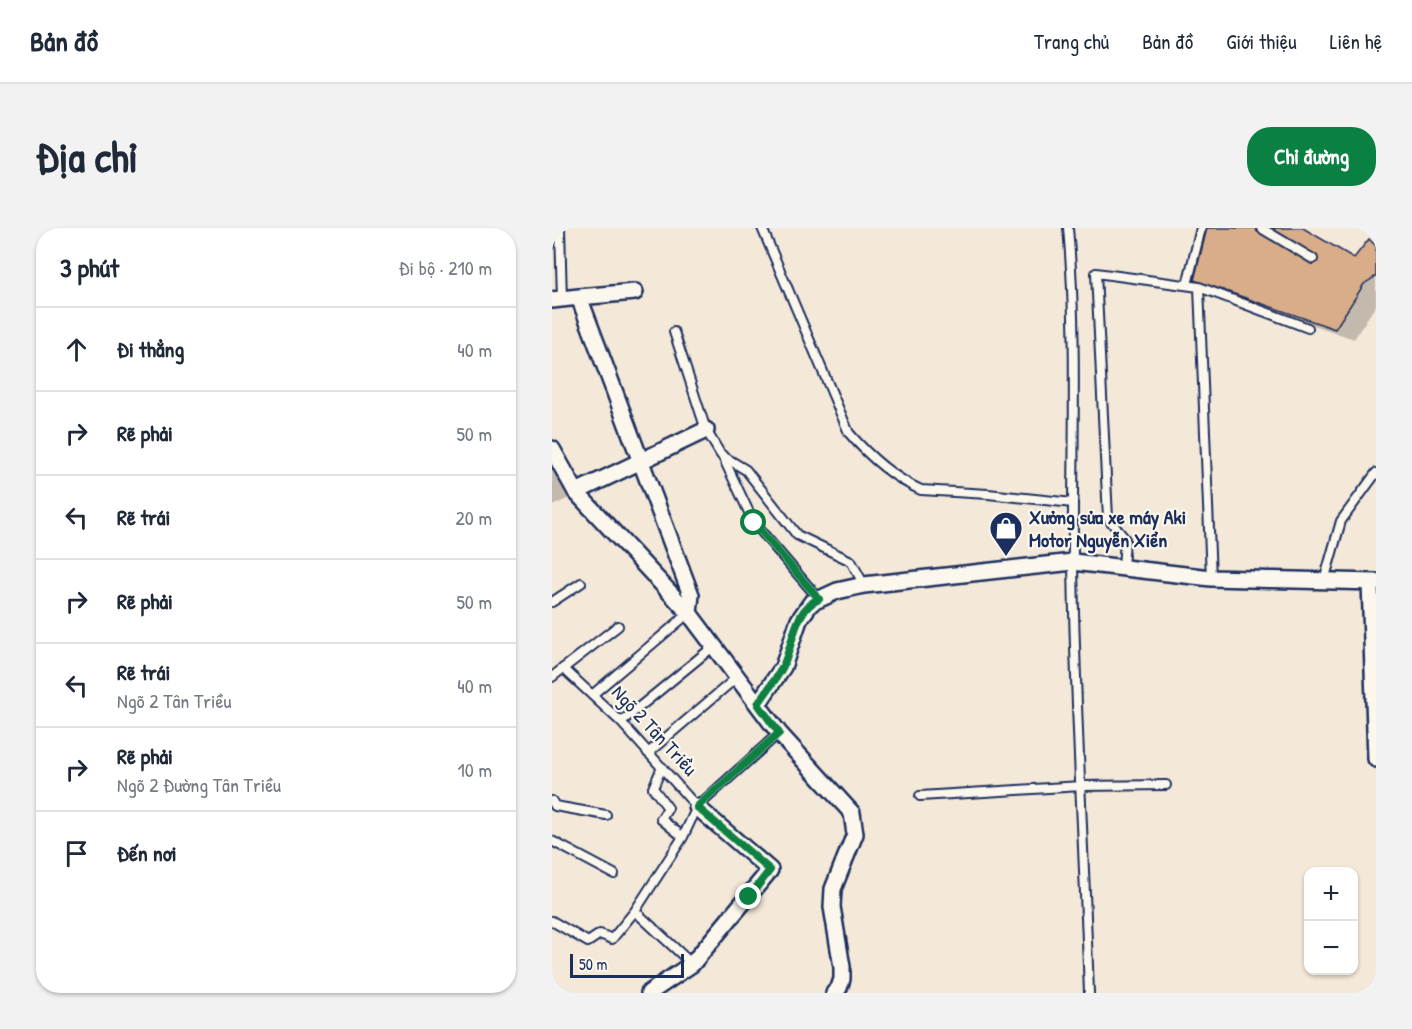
<!DOCTYPE html>
<html lang="vi">
<meta charset="utf-8">
<style>
:root{--surface:#fff;--page:#f2f2f3;--text:#1f2937;--muted:#747a83;--line:#e0e1e3;--accent:#0b8043}
body{margin:0;font-family:"Patrick Hand",sans-serif;background:var(--page);color:var(--text)}
.controls{position:absolute;right:18px;bottom:18px;display:grid;overflow:hidden;border-radius:12px;box-shadow:0 2px 4px #0004}
.controls button{width:54px;height:54px;display:grid;place-items:center;padding:0;border:0;border-bottom:2px solid var(--line);background:var(--surface);color:var(--text);font:30px sans-serif}
.scale{position:absolute;left:18px;bottom:15px;width:114px;box-sizing:border-box;padding-left:6px;border:3px solid #1b2f5e;border-top:0;font-size:16px;line-height:21px;white-space:nowrap;color:#1b2f5e;-webkit-text-stroke:4px #fbf7ec;paint-order:stroke}
.stop{position:absolute;width:18px;height:18px;margin:-14px;border:4px solid #0b8043;border-radius:50%;background:#fff}
.stop.end{background:#0b8043;border-color:#fff;box-shadow:0 2px 6px #0008}
.list{margin:0;padding:0;list-style:none}
h2{display:flex;justify-content:space-between;align-items:center;height:78px;margin:0;padding:0 24px;font-size:26px}
h2 small{font-size:20px;font-weight:400;color:var(--muted)}
.list li{display:grid;grid-template-columns:39px 1fr auto;gap:18px;align-items:center;box-sizing:border-box;height:84px;padding:0 24px;border-top:2px solid var(--line)}
.list b{display:block;font-size:22px;white-space:nowrap}
.list p{margin:0;font-size:20px;white-space:nowrap;color:var(--muted)}
.list em{font-size:20px;font-style:normal;color:var(--muted)}
.icon{flex:none;width:33px;height:33px;fill:none;stroke:currentColor;stroke-width:2;stroke-linecap:round;stroke-linejoin:round}
.map{position:relative;flex:none;width:824px;height:765px;overflow:hidden;border-radius:24px}
header{display:flex;align-items:center;gap:36px;box-sizing:border-box;height:84px;padding:0 30px;background:var(--surface);border-bottom:2px solid var(--line)}
header strong{font-size:28px}
nav{display:flex;gap:33px;margin-inline-start:auto;font-size:21px}
.intro{display:flex;align-items:center;justify-content:space-between;box-sizing:border-box;height:144px;padding:0 36px}
h1{margin:0;font-size:42px}
.button{padding:15px 27px;border-radius:24px;background:var(--accent);color:#fff;font-size:21px;font-weight:700}
main{display:flex;gap:36px;padding:0 36px}
aside{flex:1;background:var(--surface);border-radius:24px;box-shadow:0 2px 4px #0004}
.map>svg:first-child{display:block}
</style>
<header>
<strong>Bản đồ</strong>
<nav><a>Trang chủ</a><a>Bản đồ</a><a>Giới thiệu</a><a>Liên hệ</a></nav>
</header>
<div class="intro"><h1>Địa chỉ</h1><a class="button">Chỉ đường</a></div>
<main>
<aside>
<h2>3 phút<small>Đi bộ · 210 m</small></h2>
<ul class="list">
<li><svg class="icon" aria-label="ahead" viewBox="0 0 24 24"><path d="M12 20V5M6 11l6-6 6 6"/></svg><div><b>Đi thẳng</b></div><em>40 m</em></li>
<li><svg class="icon" aria-label="right" viewBox="0 0 24 24"><path d="M7 20v-9h11M14 6l5 5-5 5"/></svg><div><b>Rẽ phải</b></div><em>50 m</em></li>
<li><svg class="icon" aria-label="left" viewBox="0 0 24 24"><path d="M17 20v-9H6M10 6l-5 5 5 5"/></svg><div><b>Rẽ trái</b></div><em>20 m</em></li>
<li><svg class="icon" aria-label="right" viewBox="0 0 24 24"><path d="M7 20v-9h11M14 6l5 5-5 5"/></svg><div><b>Rẽ phải</b></div><em>50 m</em></li>
<li><svg class="icon" aria-label="left" viewBox="0 0 24 24"><path d="M17 20v-9H6M10 6l-5 5 5 5"/></svg><div><b>Rẽ trái</b><p>Ngõ 2 Tân Triều</p></div><em>40 m</em></li>
<li><svg class="icon" aria-label="right" viewBox="0 0 24 24"><path d="M7 20v-9h11M14 6l5 5-5 5"/></svg><div><b>Rẽ phải</b><p>Ngõ 2 Đường Tân Triều</p></div><em>10 m</em></li>
<li><svg class="icon" aria-label="arrive" viewBox="0 0 24 24"><path d="M6 21V4h12l-3 4 3 4H6"/></svg><div><b>Đến nơi</b></div></li>
</ul>
</aside>
<div class="map">
<svg width="824" height="765" viewBox="0 0 824 765">
<rect width="100%" height="100%" fill="#f4e8d8"/>
<filter id="ink" filterUnits="userSpaceOnUse"><feTurbulence type="fractalNoise" baseFrequency=".0167" numOctaves="2"/><feDisplacementMap in="SourceGraphic" scale="12" xChannelSelector="R" yChannelSelector="G"/><feConvolveMatrix kernelMatrix="1 2 1 2 8 2 1 2 1" color-interpolation-filters="sRGB"/></filter>
<g filter="url(#ink)">
<!-- shadow -->
<path fill="#0003" d="M 657,0 L 750,0 L 802,32 L 818,13 L 824,17 L 824,77 L 802,111 L 662,62 L 644,51 Z
M 0,236 L 17,270 L 0,278 Z"/>
<!-- building -->
<path fill="#d9ac8a" stroke="#1b2f5e" stroke-width="1.5" d="M 655,0 L 751,0 L 802,30 L 817,11 L 824,18 L 824,48 L 812,56 L 783,101 L 642,52 Z"/>
<g fill="none" stroke-linecap="round" stroke-linejoin="round">
<defs>
<path id="service" d="M 8,0 L 10,71
M 210,0 L 297,205 C 316,227 342,250 369,262 L 436,266 L 521,275
M 516,0 C 526,111 520,223 521,335 C 523,478 532,622 537,765
M 709,0 L 761,31
M 635,57 L 649,0
M 647,59 L 659,350
M 122,104 L 154,202 L 169,227 L 194,242 L 245,307 L 299,333 L 312,357
M 170,227 L 202,295 L 267,371
M 571,340 L 573,311 L 556,290 L 544,45 L 647,59 L 756,100
M 772,353 L 789,293 L 824,245
M 0,374 L 29,355
M 11,440 L 69,494 L 145,579
M 0,449 L 66,398
M 40,467 L 137,385
M 69,494 L 162,418
M 96,525 L 184,450
M 110,539 L 101,560 L 116,580 L 109,591 L 131,609 L 83,683 L 140,736
M 368,568 L 529,558 L 614,557
M 0,573 L 3,578 L 54,587
M 131,609 L 145,579 L 227,505
M 0,613 L 62,646
M 0,693 L 36,714 L 48,706 L 60,711 L 83,683"/>
<path id="minor" d="M 27,69 L 83,64
M 0,72 L 27,69 L 139,367 L 137,385
M 0,221 L 24,264 L 137,385 L 227,505 L 300,585 L 303,606 L 281,661 L 280,679 L 290,739 L 290,751 L 287,760 L 282,765
M 24,264 L 154,202
M 818,354 L 824,531
M 206,476 L 231,439 L 247,392 L 259,375 L 285,363 L 312,357 L 521,334 L 659,350 L 824,354
M 97,765 L 140,736 L 218,642 L 145,579"/>
</defs>
<!-- service casing -->
<use href="#service" stroke="#1b2f5e" stroke-width="12"/>
<!-- minor casing -->
<use href="#minor" stroke="#1b2f5e" stroke-width="20"/>
<!-- service -->
<use href="#service" stroke="#fbf7ec" stroke-width="8"/>
<!-- minor -->
<use href="#minor" stroke="#fbf7ec" stroke-width="15"/>
</g>
</g>
<g fill="none" stroke-linecap="round" stroke-linejoin="round" filter="url(#ink)">
<!-- route -->
<path stroke="#0b8043" stroke-width="8" d="M 197,669 L 218,642 L 145,579 L 227,505 L 206,476 C 214,464 223,453 230,440 C 242,418 240,383 267,371 L 202,295"/>
</g>
<!-- icons -->
<defs>
<symbol id="shop-pin" viewBox="-11 -11 22 30"><path d="M0 17L-7.5 6A9.5 9.5 0 1 1 7.5 6Z" fill="#1b2f5e" stroke="#fbf7ec"/><path d="M-5-2.5h2.3a2.7 3.5 0 0 1 5.4 0H5L5.5 6h-11ZM-1.5-2.5h3a1.5 2.3 0 0 0-3 0Z" fill="#fff"/></symbol>
</defs>
<g fill-rule="evenodd">
<use href="#shop-pin" x="435" y="281" width="38" height="52"/>
</g>
<g text-anchor="middle" dominant-baseline="central" stroke-width="4.5" stroke-linejoin="round" paint-order="stroke">
<!-- poi labels -->
<g font-size="20" font-weight="bold" fill="#1b2f5e" stroke="#fbf7ec" text-anchor="start">
<text x="477" y="288">Xưởng sửa xe máy Aki<tspan x="477" dy="23">Motor Nguyễn Xiển</tspan></text>
</g>
<!-- street labels -->
<g font-size="20" fill="#1b2f5e" stroke="#fbf7ec">
<text transform="translate(103 502) rotate(47)">Ngõ 2 Tân Triều</text>
</g>
</g>
</svg>
<div class="controls">
<button>+</button>
<button>−</button>
</div>
<div class="scale">50 m</div>
<div class="stop" style="left:202px;top:295px"></div>
<div class="stop end" style="left:197px;top:669px"></div>
</div>
</main>
